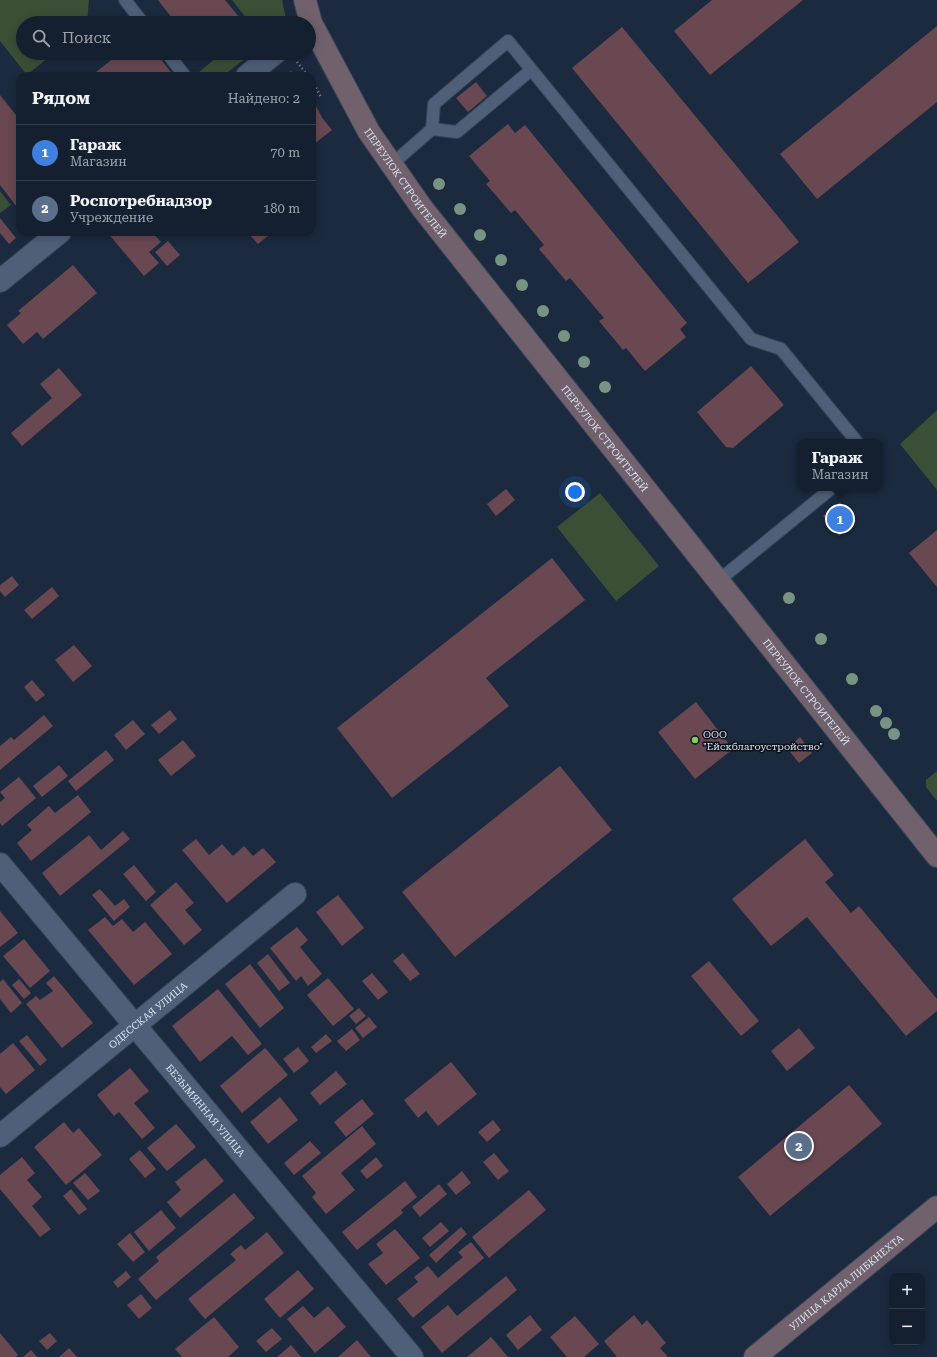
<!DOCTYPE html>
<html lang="ru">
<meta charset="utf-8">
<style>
:root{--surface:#14202f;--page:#1d2837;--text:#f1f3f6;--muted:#9da3aa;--line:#333e4b;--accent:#0f766e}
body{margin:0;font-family:"Roboto Serif",serif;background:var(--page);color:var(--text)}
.controls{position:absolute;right:12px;bottom:12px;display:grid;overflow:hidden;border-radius:8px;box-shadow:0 2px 10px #0003}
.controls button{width:36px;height:36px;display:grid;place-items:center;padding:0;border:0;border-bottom:1px solid var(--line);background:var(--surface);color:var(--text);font:20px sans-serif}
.you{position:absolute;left:575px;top:492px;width:14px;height:14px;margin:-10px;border:3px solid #fff;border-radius:50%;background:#1a73e8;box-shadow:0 0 0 6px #1a73e833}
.badge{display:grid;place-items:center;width:26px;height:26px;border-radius:50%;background:var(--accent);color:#fff;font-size:13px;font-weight:700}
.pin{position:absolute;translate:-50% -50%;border:2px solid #fff;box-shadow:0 1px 4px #0006}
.popup{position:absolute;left:797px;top:439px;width:86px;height:52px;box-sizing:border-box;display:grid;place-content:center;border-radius:8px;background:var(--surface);filter:drop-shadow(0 1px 3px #0005);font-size:13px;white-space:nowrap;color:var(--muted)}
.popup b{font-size:15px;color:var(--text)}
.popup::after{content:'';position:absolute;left:50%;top:100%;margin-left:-8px;border:8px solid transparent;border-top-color:var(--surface)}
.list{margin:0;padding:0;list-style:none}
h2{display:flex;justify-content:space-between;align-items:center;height:52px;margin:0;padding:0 16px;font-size:17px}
h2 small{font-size:13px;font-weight:400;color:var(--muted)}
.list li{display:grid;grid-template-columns:26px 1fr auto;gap:12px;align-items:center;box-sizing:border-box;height:56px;padding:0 16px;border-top:1px solid var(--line)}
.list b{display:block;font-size:15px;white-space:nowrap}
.list p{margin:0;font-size:13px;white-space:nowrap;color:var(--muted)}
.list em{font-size:13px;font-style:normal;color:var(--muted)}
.icon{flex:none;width:22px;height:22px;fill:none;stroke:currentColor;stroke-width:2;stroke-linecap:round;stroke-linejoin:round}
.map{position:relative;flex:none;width:937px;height:1357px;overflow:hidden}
.search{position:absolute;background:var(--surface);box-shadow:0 2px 10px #0003;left:16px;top:16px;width:300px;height:44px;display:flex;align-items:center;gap:10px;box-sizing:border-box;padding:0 14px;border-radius:22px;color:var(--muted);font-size:15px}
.panel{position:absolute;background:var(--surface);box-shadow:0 2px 10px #0003;left:16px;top:72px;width:300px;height:164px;border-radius:12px}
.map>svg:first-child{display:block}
</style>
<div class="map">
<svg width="937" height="1357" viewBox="0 0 937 1357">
<rect width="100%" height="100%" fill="#1b2a3f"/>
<!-- green -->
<path fill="#3b4f36" d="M 0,0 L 89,0 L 87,23 L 23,23 L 23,53 L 54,53 L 27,75 L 0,41 Z
M 232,0 L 282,0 L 287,23 L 250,23 Z
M 222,53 L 252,53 L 223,76 L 202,76 L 199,72 Z
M 0,191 L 11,205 L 0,213 Z
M 937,410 L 937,490 L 900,444 Z
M 600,493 L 659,566 L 616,601 L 557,527 Z
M 937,771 L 937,801 L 926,787 L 926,780 Z"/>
<!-- building -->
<path fill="#694852" d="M 158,0 L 225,0 L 244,23 L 176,23 Z
M 712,0 L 803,0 L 710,75 L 674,31 Z
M 937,26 L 937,102 L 817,199 L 780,154 Z
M 622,27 L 799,242 L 748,283 L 572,68 Z
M 120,53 L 156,53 L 174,76 L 91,76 Z
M 200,53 L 214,53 L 205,60 Z
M 291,71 L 296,76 L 285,76 Z
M 476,82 L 487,96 L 468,112 L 456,98 Z
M 0,95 L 20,120 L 20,211 L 0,185 Z
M 312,99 L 323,119 L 332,130 L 314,144 L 312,142 Z
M 508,124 L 515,133 L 525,125 L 687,323 L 680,329 L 686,337 L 645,371 L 626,348 L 623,350 L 599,321 L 604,318 L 570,278 L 566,281 L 539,249 L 544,245 L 515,210 L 511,213 L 486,184 L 490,181 L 469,156 Z
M 0,218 L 16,238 L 9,244 L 0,233 Z
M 107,232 L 152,232 L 161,242 L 149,252 L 159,263 L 144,276 Z
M 247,232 L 273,232 L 258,244 Z
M 168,241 L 180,255 L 167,266 L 155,252 Z
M 73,265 L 97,293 L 43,339 L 37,332 L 23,344 L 7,325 L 21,313 L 18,311 Z
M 751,366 L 784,405 L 733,448 L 726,447 L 697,412 Z
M 59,368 L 82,395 L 22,446 L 11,433 L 52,398 L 40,384 Z
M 506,489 L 515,500 L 496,516 L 487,504 Z
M 840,502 L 856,521 L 839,536 L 823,516 Z
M 937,530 L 937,587 L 909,553 Z
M 552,558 L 585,600 L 486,678 L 509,706 L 392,798 L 337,728 Z
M 12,576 L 19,585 L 5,597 L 0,591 L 0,585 Z
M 52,587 L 59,596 L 32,619 L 24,610 Z
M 74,645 L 92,666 L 73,682 L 55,660 Z
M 32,680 L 45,695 L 36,702 L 24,687 Z
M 696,702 L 733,749 L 695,779 L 658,732 Z
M 170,710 L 177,719 L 159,734 L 151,725 Z
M 44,715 L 53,726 L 0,770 L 0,746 L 11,737 L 14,740 Z
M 133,720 L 145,734 L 126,750 L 114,735 Z
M 800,737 L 812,753 L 799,763 L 787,748 Z
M 183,740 L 196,756 L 171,776 L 158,760 Z
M 106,750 L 114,760 L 76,791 L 68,781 Z
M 59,765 L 68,776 L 42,797 L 33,786 Z
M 560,766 L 612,830 L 455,957 L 402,892 Z
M 19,777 L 36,798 L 2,826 L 0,823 L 0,802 L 5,798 L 0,792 Z
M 78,795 L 91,812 L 31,861 L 17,843 L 32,830 L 27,825 L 49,806 L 55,813 Z
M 123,831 L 130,839 L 60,896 L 42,873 L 89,835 L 101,850 Z
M 196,839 L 209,855 L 222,844 L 233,856 L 244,846 L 253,856 L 263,848 L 276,862 L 227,903 L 182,850 Z
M 805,839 L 834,875 L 825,882 L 851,913 L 859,906 L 937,999 L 937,1011 L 906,1036 L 807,917 L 771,946 L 732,899 Z
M 134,865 L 156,892 L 146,901 L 123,874 Z
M 176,882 L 194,903 L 185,910 L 202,930 L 184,945 L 150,905 Z
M 100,889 L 115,906 L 124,899 L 130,907 L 114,921 L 92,895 Z
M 338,895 L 364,928 L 342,946 L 316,912 Z
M 0,911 L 18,933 L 0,947 Z
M 105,917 L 113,926 L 122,919 L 133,932 L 145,922 L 172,954 L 134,985 L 88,930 Z
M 297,927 L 308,940 L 300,947 L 322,974 L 308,986 L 301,976 L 296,981 L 270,948 Z
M 24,939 L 50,971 L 30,988 L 3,956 Z
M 403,953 L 420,974 L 410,981 L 393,961 Z
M 268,954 L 290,983 L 279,991 L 257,963 Z
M 709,961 L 759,1021 L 741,1036 L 691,976 Z
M 250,964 L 284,1008 L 260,1028 L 225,984 Z
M 372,973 L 388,992 L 378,1000 L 362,981 Z
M 54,976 L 93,1023 L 62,1048 L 26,1004 L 36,996 L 40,1000 L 53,991 L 46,983 Z
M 328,978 L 354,1009 L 333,1026 L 307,995 Z
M 3,979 L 22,1003 L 11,1013 L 0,999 L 0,982 Z
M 19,979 L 31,993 L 24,999 L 12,985 Z
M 218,989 L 262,1044 L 248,1055 L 232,1036 L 200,1062 L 172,1026 Z
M 359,1008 L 366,1016 L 356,1024 L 349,1016 Z
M 369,1017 L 377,1027 L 363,1038 L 355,1028 Z
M 799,1028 L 815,1048 L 787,1071 L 771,1051 Z
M 352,1029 L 360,1040 L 346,1051 L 337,1041 Z
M 326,1034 L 332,1041 L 316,1053 L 311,1047 Z
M 27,1035 L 47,1060 L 40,1066 L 19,1041 Z
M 13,1043 L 35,1070 L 6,1094 L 0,1087 L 0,1054 Z
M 298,1047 L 309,1061 L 294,1073 L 283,1059 Z
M 265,1048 L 288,1075 L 242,1113 L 220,1086 Z
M 451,1062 L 477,1094 L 438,1126 L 426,1111 L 418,1118 L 404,1100 Z
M 130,1068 L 149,1091 L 134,1103 L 155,1128 L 142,1139 L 119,1112 L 114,1116 L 97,1095 Z
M 336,1071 L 347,1084 L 320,1105 L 310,1093 Z
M 849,1085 L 882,1124 L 770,1216 L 738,1177 Z
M 280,1097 L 298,1120 L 268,1144 L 250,1122 Z
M 362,1099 L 374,1114 L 346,1137 L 334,1122 Z
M 493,1120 L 501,1130 L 487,1142 L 478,1132 Z
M 64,1122 L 73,1133 L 79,1128 L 102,1155 L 66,1185 L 34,1147 Z
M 176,1124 L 196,1147 L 167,1171 L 147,1148 Z
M 362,1126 L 376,1144 L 341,1173 L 355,1190 L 326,1214 L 312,1197 L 316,1193 L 302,1176 Z
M 310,1141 L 321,1153 L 294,1175 L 284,1163 Z
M 140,1150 L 156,1169 L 145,1178 L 129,1159 Z
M 494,1153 L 509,1171 L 498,1180 L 483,1162 Z
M 22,1157 L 35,1173 L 27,1180 L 42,1197 L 32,1206 L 51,1229 L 40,1237 L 0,1189 L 0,1175 Z
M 376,1157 L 383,1166 L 367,1179 L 360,1171 Z
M 205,1158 L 224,1181 L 180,1218 L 167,1202 L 181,1190 L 175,1182 Z
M 462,1171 L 471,1183 L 456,1195 L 447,1184 Z
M 85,1173 L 100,1191 L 88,1200 L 73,1183 Z
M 405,1181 L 417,1197 L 401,1210 L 403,1213 L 357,1250 L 342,1232 Z
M 439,1184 L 447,1194 L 420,1217 L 412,1207 Z
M 71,1189 L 87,1209 L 79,1215 L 63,1196 Z
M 529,1190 L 546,1210 L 489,1258 L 472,1237 Z
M 234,1193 L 255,1218 L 156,1300 L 138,1279 L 159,1261 L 156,1257 Z
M 161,1210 L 176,1228 L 149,1251 L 134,1232 Z
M 441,1222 L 449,1231 L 430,1247 L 422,1238 Z
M 461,1227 L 467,1234 L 436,1263 L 429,1255 Z
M 395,1229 L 420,1258 L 386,1285 L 368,1264 L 383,1253 L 376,1244 Z
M 267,1232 L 284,1253 L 205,1319 L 188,1299 L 236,1260 L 230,1254 L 241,1245 L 245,1250 Z
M 130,1233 L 145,1252 L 133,1262 L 117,1244 Z
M 471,1242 L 484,1258 L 413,1318 L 397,1299 L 418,1282 L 414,1277 L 428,1266 L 438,1278 L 463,1257 L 458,1252 Z
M 298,1270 L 314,1289 L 280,1318 L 264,1299 Z
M 126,1271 L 131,1277 L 118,1288 L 113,1282 Z
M 506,1276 L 517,1290 L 442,1353 L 421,1327 L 448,1305 L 457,1316 Z
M 141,1294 L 152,1308 L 139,1319 L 127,1305 Z
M 303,1306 L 314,1318 L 328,1306 L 346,1327 L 315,1353 L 287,1319 Z
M 530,1315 L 542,1330 L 518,1350 L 506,1335 Z
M 634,1315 L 642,1325 L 647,1320 L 666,1343 L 660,1348 L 668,1357 L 617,1357 L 604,1341 Z
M 575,1316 L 599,1344 L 584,1357 L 567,1357 L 550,1337 Z
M 214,1317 L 239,1347 L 228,1357 L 182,1357 L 175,1349 Z
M 272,1328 L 282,1339 L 266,1352 L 256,1341 Z
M 0,1333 L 18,1355 L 16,1357 L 0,1357 Z
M 50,1333 L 57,1341 L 47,1350 L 39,1341 Z
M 491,1337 L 508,1357 L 467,1357 Z
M 357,1340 L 371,1357 L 338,1357 Z
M 291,1345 L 301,1357 L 277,1357 Z
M 69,1348 L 77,1357 L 59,1357 Z
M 31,1350 L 37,1357 L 23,1357 Z"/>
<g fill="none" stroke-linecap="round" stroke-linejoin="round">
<defs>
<path id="lane" d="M 125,0 L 143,23
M 167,53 L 185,76
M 432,129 L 457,132 L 531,70
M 391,165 L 432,129 L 434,104 L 508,41 L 751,339 L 781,349 L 857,442
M 718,581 L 832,488"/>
<g id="street">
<path d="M 247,76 L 275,53"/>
<path d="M 0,281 L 60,232"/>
<path id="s1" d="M 0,864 L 412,1357"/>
<path id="s2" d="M 0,1136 L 295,894"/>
</g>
<g id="secondary">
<path id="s3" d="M 305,0 L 311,23 L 369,132 L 422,208 L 937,856"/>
<path id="s4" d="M 755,1357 L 937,1207"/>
</g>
</defs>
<!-- lane casing -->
<use href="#lane" stroke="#384456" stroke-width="14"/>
<!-- street casing -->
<use href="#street" stroke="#384456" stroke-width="24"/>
<!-- secondary casing -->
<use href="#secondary" stroke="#384456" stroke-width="24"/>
<!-- path -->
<path stroke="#7e8b9c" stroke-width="2.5" stroke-dasharray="1 3" stroke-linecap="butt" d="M 297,62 L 308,76
M 312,81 L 321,97"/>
<!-- lane -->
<use href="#lane" stroke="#4e5f77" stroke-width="12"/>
<!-- street -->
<use href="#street" stroke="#4e5f77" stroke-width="22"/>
<!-- secondary -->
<use href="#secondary" stroke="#71616c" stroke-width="22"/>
</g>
<!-- trees -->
<g fill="#779482">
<circle cx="439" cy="184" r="6"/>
<circle cx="460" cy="209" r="6"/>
<circle cx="480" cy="235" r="6"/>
<circle cx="501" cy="260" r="6"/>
<circle cx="522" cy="285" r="6"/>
<circle cx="543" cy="311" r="6"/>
<circle cx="564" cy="336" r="6"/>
<circle cx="584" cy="362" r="6"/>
<circle cx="605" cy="387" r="6"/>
<circle cx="789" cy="598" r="6"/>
<circle cx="821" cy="639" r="6"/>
<circle cx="852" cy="679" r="6"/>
<circle cx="876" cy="711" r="6"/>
<circle cx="886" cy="723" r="6"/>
<circle cx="894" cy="734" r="6"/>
</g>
<!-- markers -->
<circle fill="#7cd154" stroke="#0c121c" stroke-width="1.5" cx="695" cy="740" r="4"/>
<g text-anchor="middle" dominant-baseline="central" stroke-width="3" stroke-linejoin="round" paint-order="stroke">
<!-- street labels -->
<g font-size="10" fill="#dae4f2" stroke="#0c121c">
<text stroke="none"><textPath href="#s3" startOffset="210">ПЕРЕУЛОК СТРОИТЕЛЕЙ</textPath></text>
<text stroke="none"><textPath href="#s3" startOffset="534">ПЕРЕУЛОК СТРОИТЕЛЕЙ</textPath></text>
<text stroke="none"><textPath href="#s3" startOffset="858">ПЕРЕУЛОК СТРОИТЕЛЕЙ</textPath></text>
<text stroke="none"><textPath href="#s2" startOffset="191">ОДЕССКАЯ УЛИЦА</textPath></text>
<text stroke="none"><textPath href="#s1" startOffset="321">БЕЗЫМЯННАЯ УЛИЦА</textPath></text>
<text stroke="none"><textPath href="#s4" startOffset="118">УЛИЦА КАРЛА ЛИБКНЕХТА</textPath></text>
</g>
<!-- poi labels -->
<g font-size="10" fill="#dae4f2" stroke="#0c121c" text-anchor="start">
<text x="703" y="734">ООО<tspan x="703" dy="12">"Ейскблагоустройство"</tspan></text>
</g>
</g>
</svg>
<div class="controls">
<button>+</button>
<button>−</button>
</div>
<div class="you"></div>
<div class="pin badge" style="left:840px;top:519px;background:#3f7fe0">1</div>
<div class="popup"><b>Гараж</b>Магазин</div>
<div class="pin badge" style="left:799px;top:1146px;background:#5c6f8a">2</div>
<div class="search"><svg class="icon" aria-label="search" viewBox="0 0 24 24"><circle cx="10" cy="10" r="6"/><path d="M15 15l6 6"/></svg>Поиск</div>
<section class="panel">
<h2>Рядом<small>Найдено: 2</small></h2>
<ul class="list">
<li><span class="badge" style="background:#3f7fe0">1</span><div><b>Гараж</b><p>Магазин</p></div><em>70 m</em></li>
<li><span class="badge" style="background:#5c6f8a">2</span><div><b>Роспотребнадзор</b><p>Учреждение</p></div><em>180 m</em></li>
</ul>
</section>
</div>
